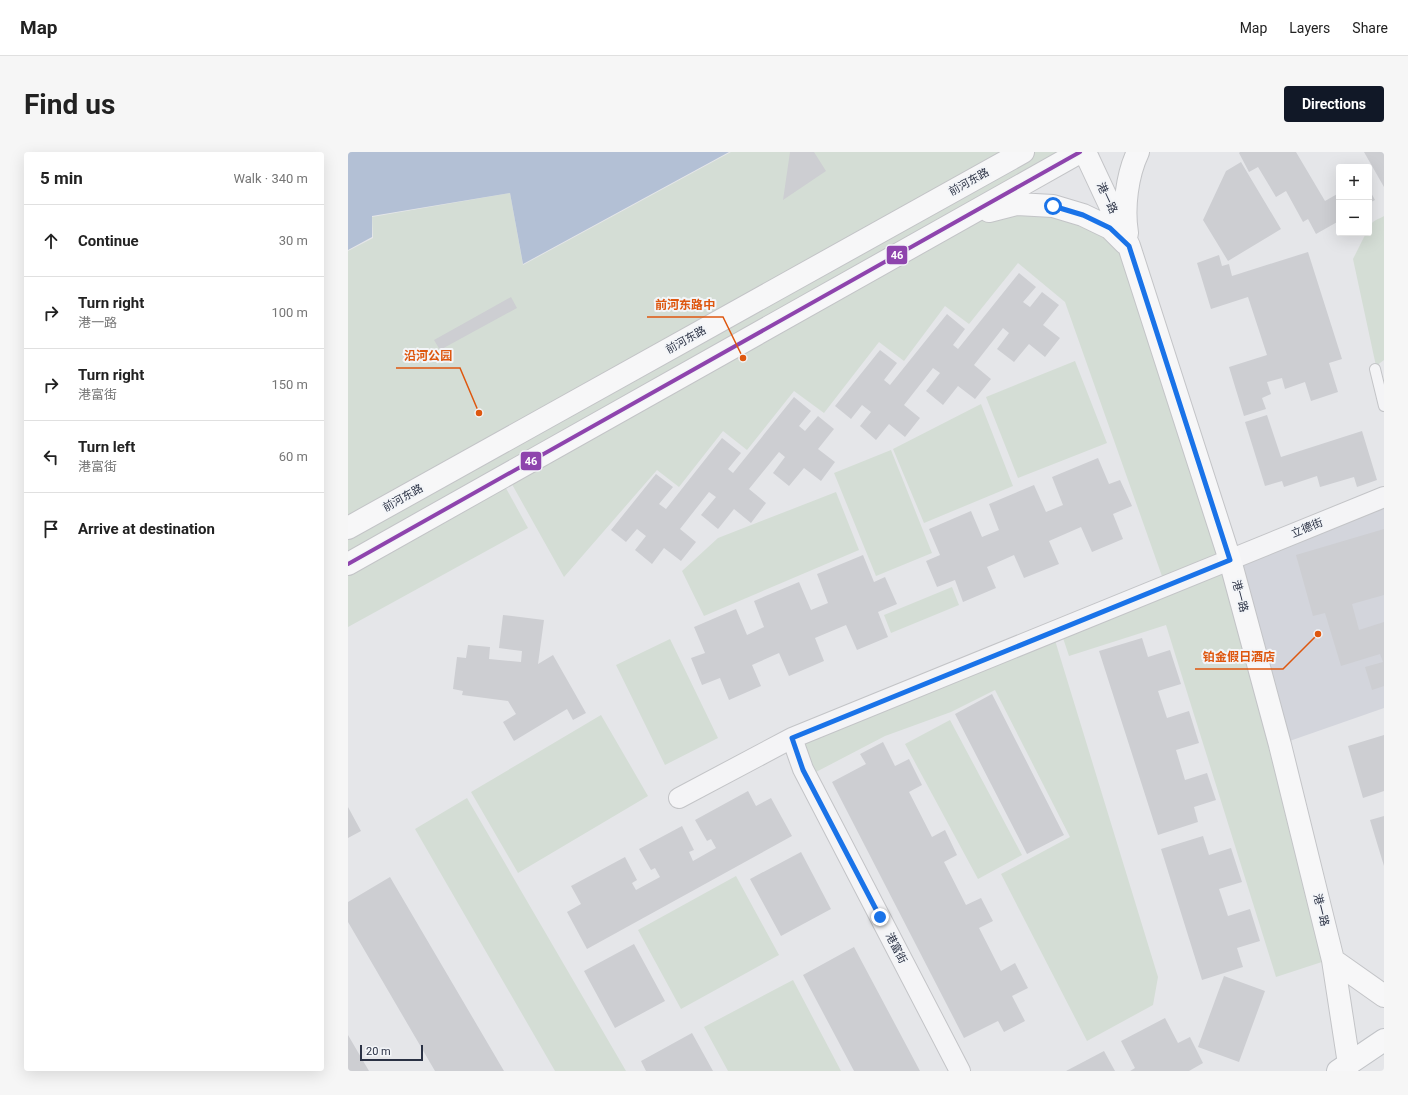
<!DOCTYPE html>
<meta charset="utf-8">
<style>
:root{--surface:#fff;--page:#f6f6f6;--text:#222;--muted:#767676;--line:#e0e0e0;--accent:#111827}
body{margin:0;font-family:Roboto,"Noto Sans SC",sans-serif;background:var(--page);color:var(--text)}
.controls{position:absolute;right:12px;top:12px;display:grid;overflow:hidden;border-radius:4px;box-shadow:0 4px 16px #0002}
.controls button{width:36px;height:36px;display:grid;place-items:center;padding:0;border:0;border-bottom:1px solid var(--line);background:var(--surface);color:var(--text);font:20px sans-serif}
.scale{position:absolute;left:12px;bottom:10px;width:63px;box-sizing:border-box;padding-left:4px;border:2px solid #2a3144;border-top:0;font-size:11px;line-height:14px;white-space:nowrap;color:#2a3144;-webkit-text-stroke:3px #f3f5f8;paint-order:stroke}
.stop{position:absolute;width:12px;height:12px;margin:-9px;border:3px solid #1a73e8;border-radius:50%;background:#fff}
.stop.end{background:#1a73e8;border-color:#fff;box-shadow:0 1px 4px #0008}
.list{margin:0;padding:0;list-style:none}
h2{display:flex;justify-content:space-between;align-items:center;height:52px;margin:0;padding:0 16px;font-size:17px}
h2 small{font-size:13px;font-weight:400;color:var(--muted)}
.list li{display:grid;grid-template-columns:26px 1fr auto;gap:12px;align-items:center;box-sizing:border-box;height:72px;padding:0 16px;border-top:1px solid var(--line)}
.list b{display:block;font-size:15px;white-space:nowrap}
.list p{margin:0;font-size:13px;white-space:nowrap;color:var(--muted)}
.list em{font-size:13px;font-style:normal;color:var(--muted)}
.icon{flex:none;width:22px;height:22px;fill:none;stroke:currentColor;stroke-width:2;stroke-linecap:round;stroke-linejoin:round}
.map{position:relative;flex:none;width:1036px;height:919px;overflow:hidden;border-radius:4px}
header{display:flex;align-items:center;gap:24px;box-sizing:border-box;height:56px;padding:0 20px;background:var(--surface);border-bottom:1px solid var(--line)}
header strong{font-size:19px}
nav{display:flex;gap:22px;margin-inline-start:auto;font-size:14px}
.intro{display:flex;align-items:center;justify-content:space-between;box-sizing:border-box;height:96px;padding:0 24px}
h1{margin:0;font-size:28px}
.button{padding:10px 18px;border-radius:4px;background:var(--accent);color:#fff;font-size:14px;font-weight:700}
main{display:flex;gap:24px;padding:0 24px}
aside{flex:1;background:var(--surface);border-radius:4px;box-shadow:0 4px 16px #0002}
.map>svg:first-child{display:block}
</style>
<header>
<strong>Map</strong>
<nav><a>Map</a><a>Layers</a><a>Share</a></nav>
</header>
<div class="intro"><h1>Find us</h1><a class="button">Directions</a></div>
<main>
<aside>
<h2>5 min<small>Walk · 340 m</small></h2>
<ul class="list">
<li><svg class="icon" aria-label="ahead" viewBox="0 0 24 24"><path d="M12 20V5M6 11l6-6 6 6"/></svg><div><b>Continue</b></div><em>30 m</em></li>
<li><svg class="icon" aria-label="right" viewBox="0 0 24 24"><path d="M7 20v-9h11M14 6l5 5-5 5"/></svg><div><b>Turn right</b><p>港一路</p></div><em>100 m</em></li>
<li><svg class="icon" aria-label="right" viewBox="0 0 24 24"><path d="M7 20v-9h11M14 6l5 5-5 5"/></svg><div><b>Turn right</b><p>港富街</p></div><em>150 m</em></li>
<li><svg class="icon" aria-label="left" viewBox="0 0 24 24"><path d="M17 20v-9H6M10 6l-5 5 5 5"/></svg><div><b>Turn left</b><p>港富街</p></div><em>60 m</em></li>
<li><svg class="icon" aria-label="arrive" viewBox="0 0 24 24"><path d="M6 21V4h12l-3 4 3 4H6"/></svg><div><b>Arrive at destination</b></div></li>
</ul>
</aside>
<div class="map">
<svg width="1036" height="919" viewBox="0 0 1036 919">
<rect width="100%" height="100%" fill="#e5e6e9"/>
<!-- built -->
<path fill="#d3d5dc" d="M 1036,346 L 1036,556 L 933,592 L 884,408 Z"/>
<!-- green -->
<path fill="#d4ddd5" d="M 383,0 L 725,0 L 0,410 L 0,99 L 25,86 L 24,65 L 162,41 L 175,113 Z
M 669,57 L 735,67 L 776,96 L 876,403 L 815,427 L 717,150 L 670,111 L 621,172 L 597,154 L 556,209 L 531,190 L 476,261 L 446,239 L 399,298 L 375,279 L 331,335 L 309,318 L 216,425 L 161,327 L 636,65 Z
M 1036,64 L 1036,208 L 1028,214 L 1005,107 L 1018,81 L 1021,81 C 1021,69 1027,69 1036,64 Z
M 727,209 L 759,291 L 670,326 L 638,245 Z
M 633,252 L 665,334 L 576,371 L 545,297 Z
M 543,298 L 584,401 L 528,424 L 486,321 Z
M 154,329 L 180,376 L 0,475 L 0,415 Z
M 488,340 L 511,398 L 356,464 L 334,419 L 370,386 Z
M 879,415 L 980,808 L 928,825 L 818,473 L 721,504 L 714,483 Z
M 604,435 L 611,453 L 543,481 L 536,463 Z
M 706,485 L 810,825 L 805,853 L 739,889 L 653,722 L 722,685 L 647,538 L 603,560 L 537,584 L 468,620 L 453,589 Z
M 322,487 L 370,586 L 317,613 L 268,513 Z
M 253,563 L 300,644 L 170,721 L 123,640 Z
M 602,568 L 674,703 L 630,727 L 557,592 Z
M 119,646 L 278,919 L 207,919 L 67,677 Z
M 388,724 L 431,803 L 333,857 L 290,778 Z
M 445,828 L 493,919 L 380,919 L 356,875 Z"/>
<!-- water -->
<path fill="#b3c0d5" d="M 0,0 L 381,0 L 175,112 L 162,41 L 24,64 L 24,85 L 0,98 Z"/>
<!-- building -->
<path fill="#cdced2" d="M 442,0 L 466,0 L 478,19 L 435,48 Z
M 892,0 L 948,0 L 977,49 L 991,41 L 991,69 L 968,82 L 960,67 L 955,70 L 938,39 L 928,45 L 910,15 L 901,20 L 891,1 Z
M 1016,0 L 1036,0 L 1036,35 Z
M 893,10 L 933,77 L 880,109 L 855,68 L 878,19 Z
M 1021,37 L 1027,48 L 1021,51 Z
M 960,100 L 994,207 L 981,211 L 990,240 L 963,249 L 957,230 L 937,237 L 934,226 L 919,230 L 923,242 L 914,246 L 918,257 L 896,264 L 881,215 L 919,203 L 900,145 L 863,157 L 849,111 L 871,103 L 874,114 L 881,112 L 884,124 Z
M 671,121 L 688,135 L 675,150 L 682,155 L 694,140 L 711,153 L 695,173 L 712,186 L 697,205 L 681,192 L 666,210 L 649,197 L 661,181 L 655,176 L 626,213 L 643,227 L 627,247 L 610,234 L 595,253 L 578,239 L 592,221 L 585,216 L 556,253 L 572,266 L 557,285 L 541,272 L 528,288 L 512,274 L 523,260 L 514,253 L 503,267 L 487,254 L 532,198 L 549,211 L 536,228 L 542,233 L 599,162 L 617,177 L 605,193 L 610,197 Z
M 163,145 L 169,156 L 92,198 L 86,188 Z
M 446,245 L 463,259 L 451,274 L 457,279 L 470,264 L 486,277 L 470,297 L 487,310 L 473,329 L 456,316 L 441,334 L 425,321 L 437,305 L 431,300 L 401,337 L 418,351 L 403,371 L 386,357 L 370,377 L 353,363 L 368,345 L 361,340 L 332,377 L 348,390 L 333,409 L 316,396 L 304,412 L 287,398 L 298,384 L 289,377 L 278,390 L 263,378 L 308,322 L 325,335 L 311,352 L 318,357 L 374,286 L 393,301 L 380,317 L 385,321 Z
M 919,263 L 933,305 L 1014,279 L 1029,328 L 1009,335 L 1006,325 L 972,335 L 969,324 L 936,335 L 934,329 L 917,334 L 897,270 Z
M 750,306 L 761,332 L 772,328 L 784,354 L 765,362 L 775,387 L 744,400 L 733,375 L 701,389 L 711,412 L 676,426 L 666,403 L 639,415 L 648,436 L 615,450 L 607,428 L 589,435 L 578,409 L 592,403 L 581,377 L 623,359 L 634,385 L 651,378 L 641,352 L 686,333 L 698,360 L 715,353 L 704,325 Z
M 1036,377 L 1036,443 L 1004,452 L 1011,478 L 1036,470 L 1036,534 L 1024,538 L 1017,515 L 1035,510 L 1032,502 L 993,514 L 977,461 L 965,464 L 948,403 Z
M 515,403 L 526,430 L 537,425 L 549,452 L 530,460 L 540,485 L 509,498 L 498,473 L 467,486 L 476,509 L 441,524 L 431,501 L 404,513 L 413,534 L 381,548 L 372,526 L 354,533 L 343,506 L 357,501 L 346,475 L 388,457 L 399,483 L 416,475 L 406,449 L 451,430 L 463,458 L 480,451 L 469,422 Z
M 155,463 L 196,468 L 190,512 L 205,503 L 238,561 L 225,568 L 219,557 L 166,589 L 155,570 L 168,562 L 160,549 L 114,543 L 115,539 L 105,537 L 109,505 L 118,506 L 120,493 L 142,495 L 141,507 L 173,510 L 174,499 L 151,496 Z
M 794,486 L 800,505 L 822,498 L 833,532 L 810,539 L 819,566 L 841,559 L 851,591 L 828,598 L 837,628 L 859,621 L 868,648 L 846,655 L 850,670 L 810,683 L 751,499 Z
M 644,542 L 716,683 L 679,702 L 607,562 Z
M 1036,583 L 1036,639 L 1015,646 L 1000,594 Z
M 535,590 L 547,614 L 561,607 L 574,633 L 561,640 L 584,685 L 597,678 L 609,703 L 596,710 L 618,753 L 633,746 L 645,769 L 631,776 L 653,819 L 667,811 L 680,836 L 664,844 L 677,869 L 656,880 L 650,869 L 616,886 L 484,630 L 518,612 L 512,602 Z
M 400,639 L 408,654 L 423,646 L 444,684 L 239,797 L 219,760 L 233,752 L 223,734 L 277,705 L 289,728 L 284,731 L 288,738 L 312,725 L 307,716 L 303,718 L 291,697 L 334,674 L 346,698 L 341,700 L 345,709 L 368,696 L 363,687 L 359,689 L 347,668 Z
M 0,655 L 13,679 L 0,686 Z
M 1036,664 L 1036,714 L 1022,668 Z
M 855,684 L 861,703 L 883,696 L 894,730 L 871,737 L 880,764 L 902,757 L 912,789 L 889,796 L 895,815 L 854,828 L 813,697 Z
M 453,700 L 483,757 L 433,784 L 402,727 Z
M 42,725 L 156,919 L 87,919 L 0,770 L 0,750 Z
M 286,792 L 317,849 L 267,876 L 236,819 Z
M 506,795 L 572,919 L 506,919 L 455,823 Z
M 876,824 L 917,839 L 891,910 L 850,895 Z
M 817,866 L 830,891 L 842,885 L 855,911 L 841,919 L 782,919 L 787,916 L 773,889 Z
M 344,881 L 365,919 L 298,919 L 293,909 Z
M 0,883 L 21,919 L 0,919 Z
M 756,899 L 767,919 L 718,919 Z"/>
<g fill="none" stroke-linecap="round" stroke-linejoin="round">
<defs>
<path id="lane" d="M 1027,217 L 1036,254"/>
<path id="street" d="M 331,646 L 444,586
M 612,919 L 455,617 L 444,586 L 1036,345"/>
<path id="secondary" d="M 737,0 L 781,94 L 882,408 L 932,593 L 985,808 L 1001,912
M 641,59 L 669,52 L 705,54 L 735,63 L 762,76 L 777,91
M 779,81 C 775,56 779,23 790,0
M 0,376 L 675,0
M 0,412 L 732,0
M 985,808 L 1036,844"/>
<path id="primary" d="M 990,919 L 1036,888"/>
</defs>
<!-- lane casing -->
<use href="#lane" stroke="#c3c4c7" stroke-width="12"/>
<!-- street casing -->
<use href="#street" stroke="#c3c4c7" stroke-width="22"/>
<!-- secondary casing -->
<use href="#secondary" stroke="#c3c4c7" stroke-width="24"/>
<!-- primary casing -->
<use href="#primary" stroke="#c1c3c7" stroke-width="24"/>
<!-- lane -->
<use href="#lane" stroke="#f4f4f6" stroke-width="10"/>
<!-- street -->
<use href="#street" stroke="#f4f4f6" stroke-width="20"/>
<!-- secondary -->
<use href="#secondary" stroke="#f7f7f8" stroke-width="22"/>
<!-- primary -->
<use href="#primary" stroke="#f7f7f8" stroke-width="22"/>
<defs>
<path id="bus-1" d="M 0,412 L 732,0"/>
</defs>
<!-- bus-1 casing -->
<use href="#bus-1" stroke="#f3f5f8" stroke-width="7"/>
<!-- bus-1 -->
<use href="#bus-1" stroke="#8e44ad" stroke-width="4"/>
</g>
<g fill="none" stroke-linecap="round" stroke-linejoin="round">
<!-- route -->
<path stroke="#1a73e8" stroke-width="5" d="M 532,765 L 455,618 L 444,586 L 882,408 L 781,94 L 762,76 L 735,63 L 705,54"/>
</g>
<g text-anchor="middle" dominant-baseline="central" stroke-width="4" stroke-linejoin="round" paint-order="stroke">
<!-- street labels -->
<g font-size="11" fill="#2a3144" stroke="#f3f5f8">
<text transform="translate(621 30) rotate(-29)">前河东路</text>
<text transform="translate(759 46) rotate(65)">港一路</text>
<text transform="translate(338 188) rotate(-29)">前河东路</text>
<text transform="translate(55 346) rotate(-29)">前河东路</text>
<text transform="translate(959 376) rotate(-22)">立德街</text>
<text transform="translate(892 444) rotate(75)">港一路</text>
<text transform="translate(973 758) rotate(76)">港一路</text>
<text transform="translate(548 796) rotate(63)">港富街</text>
</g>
</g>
<!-- callouts -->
<path fill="none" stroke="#de570f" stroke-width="1.5" d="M395 206L375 165H299M131 261L112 216H48M970 482L935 517H847"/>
<g fill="#de570f" stroke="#f3f5f8" stroke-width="1.5">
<circle cx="395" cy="206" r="4"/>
<circle cx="131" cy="261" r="4"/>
<circle cx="970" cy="482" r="4"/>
</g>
<g font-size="12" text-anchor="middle" font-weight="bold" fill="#de570f" stroke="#f3f5f8" stroke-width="4" stroke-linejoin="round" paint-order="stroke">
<text x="337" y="157">前河东路中</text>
<text x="80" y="208">沿河公园</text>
<text x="891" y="509">铂金假日酒店</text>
</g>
<g stroke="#f3f5f8" stroke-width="1.5">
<rect x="538" y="93" width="22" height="20" rx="4" fill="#8e44ad"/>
<rect x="172" y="299" width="22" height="20" rx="4" fill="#8e44ad"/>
</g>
<g font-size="11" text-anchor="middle" font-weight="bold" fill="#fff">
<text x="549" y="107">46</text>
<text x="183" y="313">46</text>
</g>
</svg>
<div class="controls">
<button>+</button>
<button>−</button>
</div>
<div class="scale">20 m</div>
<div class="stop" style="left:705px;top:54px"></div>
<div class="stop end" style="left:532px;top:765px"></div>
</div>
</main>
